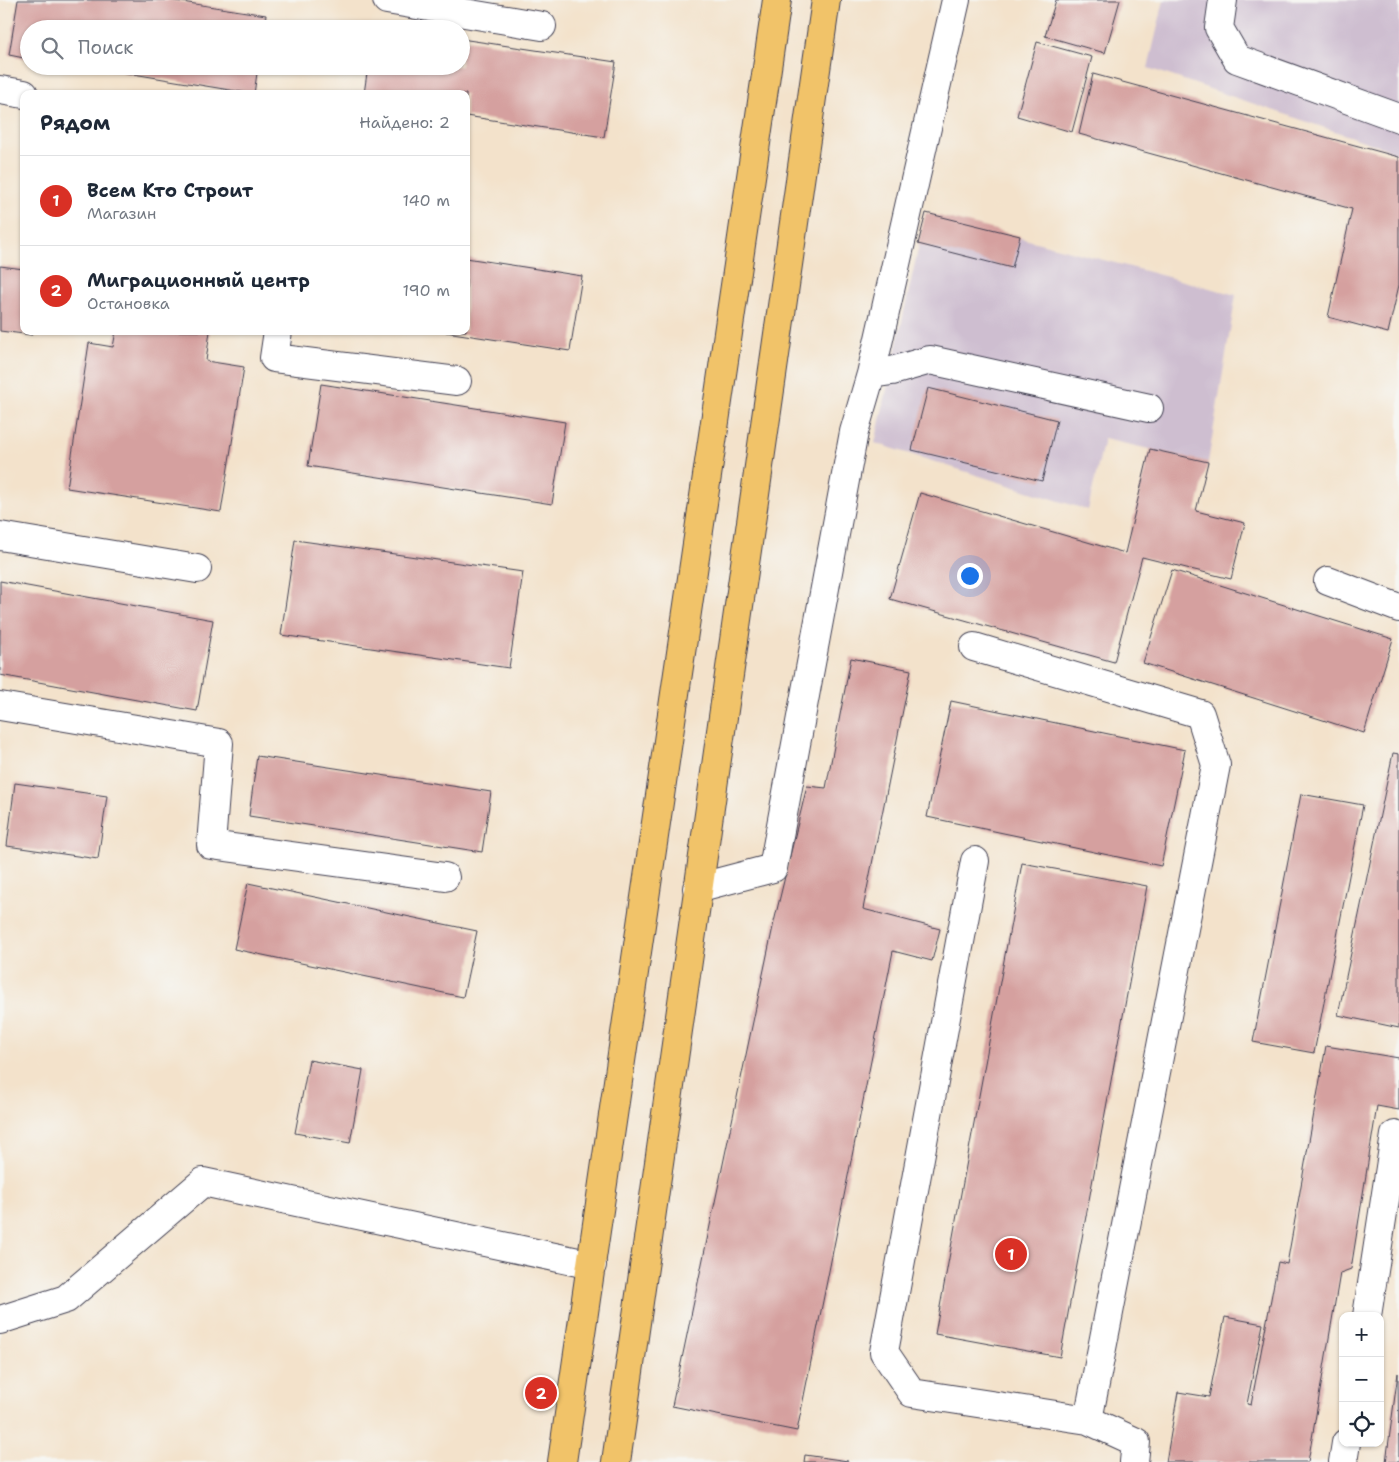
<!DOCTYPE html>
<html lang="ru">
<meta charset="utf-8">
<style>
:root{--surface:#fff;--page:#f2f2f3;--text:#1f2937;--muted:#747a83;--line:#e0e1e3;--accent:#d93025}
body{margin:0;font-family:"Shantell Sans",sans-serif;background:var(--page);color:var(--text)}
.controls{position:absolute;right:15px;bottom:15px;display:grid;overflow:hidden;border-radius:10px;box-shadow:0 1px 4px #0004}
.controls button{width:45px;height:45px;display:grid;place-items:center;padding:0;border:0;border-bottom:1px solid var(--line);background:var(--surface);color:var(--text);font:25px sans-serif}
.you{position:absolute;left:969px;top:575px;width:18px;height:18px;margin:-12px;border:4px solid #fff;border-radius:50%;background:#1a73e8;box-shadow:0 0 0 8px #1a73e833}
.badge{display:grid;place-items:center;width:32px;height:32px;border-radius:50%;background:var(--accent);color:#fff;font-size:16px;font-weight:700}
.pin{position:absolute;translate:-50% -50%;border:2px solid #fff;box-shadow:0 1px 5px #0006}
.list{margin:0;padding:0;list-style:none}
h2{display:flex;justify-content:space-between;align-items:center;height:65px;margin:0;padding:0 20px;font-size:21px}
h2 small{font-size:16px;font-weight:400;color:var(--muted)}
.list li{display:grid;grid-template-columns:32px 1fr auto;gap:15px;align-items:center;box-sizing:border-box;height:90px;padding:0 20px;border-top:1px solid var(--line)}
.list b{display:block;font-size:19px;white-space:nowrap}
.list p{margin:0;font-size:16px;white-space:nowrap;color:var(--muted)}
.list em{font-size:16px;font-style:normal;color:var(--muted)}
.icon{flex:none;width:28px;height:28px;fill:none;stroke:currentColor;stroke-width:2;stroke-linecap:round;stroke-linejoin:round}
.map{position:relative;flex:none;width:1399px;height:1462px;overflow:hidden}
.search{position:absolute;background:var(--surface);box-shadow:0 1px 4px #0004;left:20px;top:20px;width:450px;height:55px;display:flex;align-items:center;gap:12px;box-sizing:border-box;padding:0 18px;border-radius:28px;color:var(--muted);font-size:19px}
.panel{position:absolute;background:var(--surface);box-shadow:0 1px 4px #0004;left:20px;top:90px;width:450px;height:245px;border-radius:10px}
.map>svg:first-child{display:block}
</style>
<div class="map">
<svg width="1399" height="1462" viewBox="0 0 1399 1462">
<rect width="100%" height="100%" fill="#f6f6f2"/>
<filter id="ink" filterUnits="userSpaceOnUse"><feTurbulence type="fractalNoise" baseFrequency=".02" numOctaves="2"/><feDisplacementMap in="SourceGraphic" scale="10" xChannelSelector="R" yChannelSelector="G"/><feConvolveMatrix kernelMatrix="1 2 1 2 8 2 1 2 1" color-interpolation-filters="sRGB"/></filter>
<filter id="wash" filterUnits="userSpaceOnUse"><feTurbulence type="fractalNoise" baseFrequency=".0096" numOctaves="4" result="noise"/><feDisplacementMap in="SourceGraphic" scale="20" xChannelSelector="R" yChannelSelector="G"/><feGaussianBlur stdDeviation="1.12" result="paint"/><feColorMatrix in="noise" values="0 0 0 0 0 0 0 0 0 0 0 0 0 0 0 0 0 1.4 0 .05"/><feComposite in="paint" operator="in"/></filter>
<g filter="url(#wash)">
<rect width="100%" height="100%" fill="#f3e2cb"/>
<!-- industrial -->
<path fill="#cebed0" d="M 1164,0 L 1399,0 L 1399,153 L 1148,68 Z
M 926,213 L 1236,295 L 1208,462 L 1104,439 L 1088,510 L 875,443 Z"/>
<g id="blocks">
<!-- building -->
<path fill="#d5a09f" d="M 18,0 L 169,0 L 266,15 L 264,29 L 29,29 L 29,59 L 9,55 Z
M 1056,0 L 1120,0 L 1105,53 L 1045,36 Z
M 461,39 L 616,62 L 604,137 L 466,116 L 466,94 L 364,94 L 368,66 L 461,66 Z
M 1037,42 L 1092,57 L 1072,132 L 1017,116 Z
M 85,66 L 258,66 L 254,94 Z
M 1093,74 L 1399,157 L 1399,285 L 1388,333 L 1328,317 L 1352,209 L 1079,134 Z
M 926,213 L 1020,236 L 1012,268 L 918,244 Z
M 466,258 L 582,276 L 570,351 L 446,332 L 466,331 Z
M 0,266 L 24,269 L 24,331 L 32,331 L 32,335 L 0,331 Z
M 116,331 L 210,331 L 206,361 L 244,367 L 221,512 L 67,488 L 89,343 L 113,347 Z
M 321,384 L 565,422 L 552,504 L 308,466 Z
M 928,388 L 1057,420 L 1042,481 L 912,450 Z
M 1150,449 L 1208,462 L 1196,511 L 1245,523 L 1231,579 L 1142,557 L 1114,662 L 890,599 L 920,493 L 1125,553 Z
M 295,540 L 523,572 L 509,668 L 281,635 Z
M 1172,570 L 1393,639 L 1364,733 L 1143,663 Z
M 0,581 L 213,620 L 197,711 L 0,675 Z
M 851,658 L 911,670 L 863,909 L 940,929 L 932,961 L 893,951 L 797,1431 L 672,1406 L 774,922 L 807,786 L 826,788 Z
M 951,701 L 1185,750 L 1161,866 L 927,817 Z
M 1393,753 L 1399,754 L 1399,1028 L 1338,1015 Z
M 257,756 L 491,792 L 482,852 L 249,816 Z
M 15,783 L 107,796 L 98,859 L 7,846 Z
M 1301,794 L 1363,805 L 1314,1053 L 1253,1042 Z
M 1022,863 L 1147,886 L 1060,1357 L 935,1334 Z
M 248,883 L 477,931 L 463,997 L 234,949 Z
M 1326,1046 L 1399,1058 L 1399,1110 L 1377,1106 L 1351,1269 L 1340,1273 L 1308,1462 L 1166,1462 L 1178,1392 L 1209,1397 L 1225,1317 L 1263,1324 L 1247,1404 L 1251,1405 L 1278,1262 L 1287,1264 Z
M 309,1060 L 363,1070 L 350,1143 L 295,1133 Z
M 1398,1373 L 1399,1462 L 1386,1462 Z
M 805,1455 L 848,1461 L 848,1462 L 804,1462 Z"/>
</g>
</g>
<g filter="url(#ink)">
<use href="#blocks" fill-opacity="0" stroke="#413f51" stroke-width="1"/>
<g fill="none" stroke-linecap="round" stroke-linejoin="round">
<defs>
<path id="minor" d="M 387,0 L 542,26
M 1223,0 L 1219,28 L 1237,59 L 1399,118
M 0,90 L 24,94
M 278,331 L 274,358 L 457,381
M 871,374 L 956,0
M 0,536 L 197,569
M 1328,581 L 1399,608
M 974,647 L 1200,714 L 1216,765 L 1088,1420 L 1136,1442 L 1134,1462
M 0,706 L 219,743 L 211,845 L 445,877
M 975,861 L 884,1352 L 912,1393 L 1088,1420
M 697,888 L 773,868 L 854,432 L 871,374 L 892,371 L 930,360 L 1149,408
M 1367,1316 L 1395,1135
M 0,1320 L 66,1299 L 203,1182 L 592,1265
M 1343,1462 L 1346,1443"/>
<path id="major" d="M 562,1462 L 777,0
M 616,1462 L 826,0"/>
</defs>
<!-- minor casing -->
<use href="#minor" stroke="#413f51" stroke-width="30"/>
<!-- major casing -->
<use href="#major" stroke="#413f51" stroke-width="30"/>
<!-- minor -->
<use href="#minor" stroke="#fff" stroke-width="28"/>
<!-- major -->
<use href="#major" stroke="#f1c369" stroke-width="28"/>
</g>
</g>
</svg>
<div class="controls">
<button>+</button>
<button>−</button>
<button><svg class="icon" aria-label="locate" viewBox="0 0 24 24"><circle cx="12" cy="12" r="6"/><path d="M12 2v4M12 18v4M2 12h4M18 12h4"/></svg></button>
</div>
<div class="you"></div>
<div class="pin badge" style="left:1011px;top:1254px">1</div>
<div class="pin badge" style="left:541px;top:1393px">2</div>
<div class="search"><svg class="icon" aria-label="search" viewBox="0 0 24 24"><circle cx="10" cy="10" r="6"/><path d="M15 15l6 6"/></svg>Поиск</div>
<section class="panel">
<h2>Рядом<small>Найдено: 2</small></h2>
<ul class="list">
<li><span class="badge">1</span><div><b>Всем Кто Строит</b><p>Магазин</p></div><em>140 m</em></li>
<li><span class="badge">2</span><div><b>Миграционный центр</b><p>Остановка</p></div><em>190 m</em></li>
</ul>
</section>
</div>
